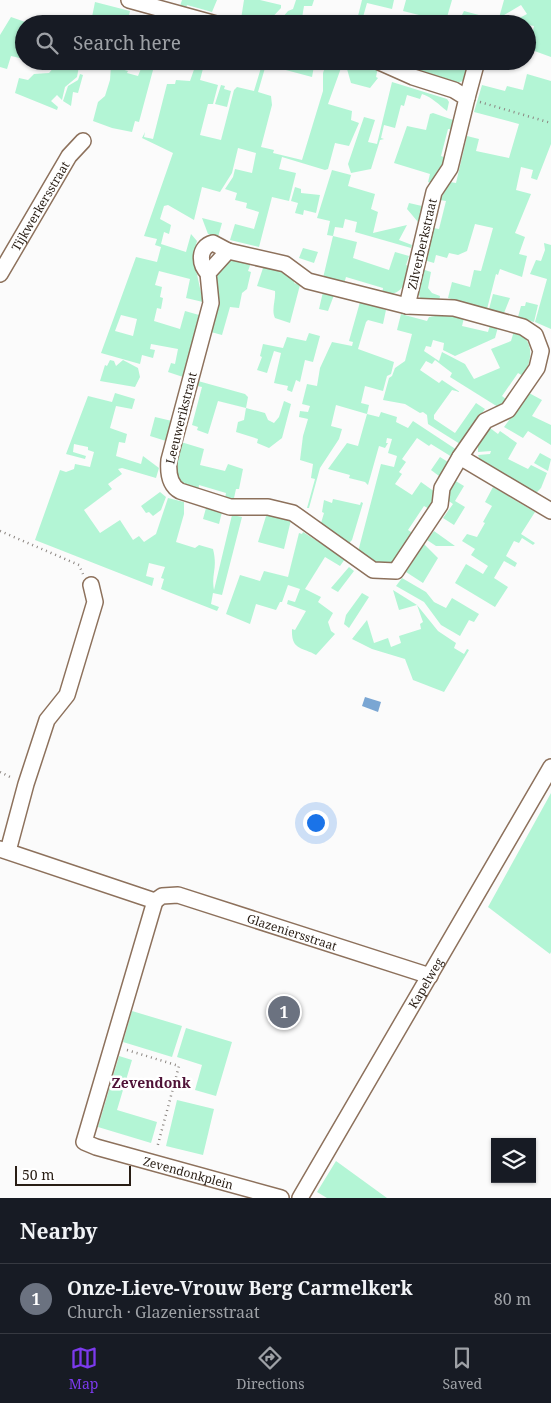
<!DOCTYPE html>
<meta charset="utf-8">
<style>
:root{--surface:#171b24;--page:#242831;--text:#f1f3f6;--muted:#9ea1a6;--line:#363941;--accent:#7c3aed}
body{margin:0;font-family:"Noto Serif",serif;background:var(--page);color:var(--text)}
.controls{position:absolute;right:15px;bottom:15px;display:grid;overflow:hidden;border-radius:0px;box-shadow:0 1px 4px #0004}
.controls button{width:45px;height:45px;display:grid;place-items:center;padding:0;border:0;border-bottom:1px solid var(--line);background:var(--surface);color:var(--text);font:25px sans-serif}
.scale{position:absolute;left:15px;bottom:12px;width:116px;box-sizing:border-box;padding-left:5px;border:2px solid #291e15;border-top:0;font-size:14px;line-height:18px;white-space:nowrap;color:#291e15;-webkit-text-stroke:4px #fff;paint-order:stroke}
.you{position:absolute;left:315px;top:822px;width:18px;height:18px;margin:-12px;border:4px solid #fff;border-radius:50%;background:#1a73e8;box-shadow:0 0 0 8px #1a73e833}
.badge{display:grid;place-items:center;width:32px;height:32px;border-radius:50%;background:var(--accent);color:#fff;font-size:16px;font-weight:700}
.pin{position:absolute;translate:-50% -50%;border:2px solid #fff;box-shadow:0 1px 5px #0006}
.list{margin:0;padding:0;list-style:none}
h2{display:flex;justify-content:space-between;align-items:center;height:65px;margin:0;padding:0 20px;font-size:21px}
h2 small{font-size:16px;font-weight:400;color:var(--muted)}
.list li{display:grid;grid-template-columns:32px 1fr auto;gap:15px;align-items:center;box-sizing:border-box;height:70px;padding:0 20px;border-top:1px solid var(--line)}
.list b{display:block;font-size:19px;white-space:nowrap}
.list p{margin:0;font-size:16px;white-space:nowrap;color:var(--muted)}
.list em{font-size:16px;font-style:normal;color:var(--muted)}
.icon{flex:none;width:28px;height:28px;fill:none;stroke:currentColor;stroke-width:2;stroke-linecap:round;stroke-linejoin:round}
.map{position:relative;flex:none;width:551px;height:1198px;overflow:hidden}
.search{position:absolute;background:var(--surface);box-shadow:0 1px 4px #0004;left:15px;right:15px;top:15px;height:55px;display:flex;align-items:center;gap:12px;box-sizing:border-box;padding:0 18px;border-radius:28px;color:var(--muted);font-size:19px}
.sheet{height:135px;background:var(--surface)}
nav{display:flex;justify-content:space-around;align-items:center;box-sizing:border-box;height:70px;border-top:1px solid var(--line);background:var(--surface);font-size:14px;color:var(--muted)}
nav a{display:grid;justify-items:center;gap:2px}
nav .on{color:var(--accent)}
.map>svg:first-child{display:block}
</style>
<div class="map">
<svg width="551" height="1198" viewBox="0 0 551 1198">
<rect width="100%" height="100%" fill="#fbfbfb"/>
<!-- green -->
<path fill="#b3f5d5" fill-rule="evenodd" d="M 182,0 L 217,0 L 212,12 L 187,5 L 185,11 L 179,9 Z
M 244,0 L 260,0 L 281,5 L 281,8 L 266,24 L 241,19 Z
M 296,0 L 314,0 L 312,6 L 304,6 L 301,24 L 277,24 L 288,11 L 293,9 Z
M 362,0 L 394,0 L 392,9 L 367,3 L 361,24 L 356,24 Z
M 406,0 L 452,0 L 445,24 L 425,24 L 427,17 L 403,11 Z
M 504,0 L 551,0 L 551,57 L 529,49 L 534,26 L 512,22 L 527,14 L 521,5 L 499,18 Z
M 95,2 L 130,11 L 127,24 L 118,24 L 92,17 Z
M 464,11 L 490,18 L 488,24 L 457,20 L 458,16 L 462,15 Z
M 318,16 L 345,23 L 348,23 L 308,24 L 317,19 Z
M 11,17 L 31,24 L 24,24 L 24,59 L 11,56 L 7,69 L 0,67 L 0,35 Z
M 59,61 L 80,61 L 77,77 L 65,87 L 62,100 L 57,95 L 51,101 L 58,107 L 57,110 L 15,93 L 19,78 L 28,80 L 34,74 L 49,73 Z
M 118,61 L 121,61 L 121,69 L 128,71 L 127,73 L 138,76 L 142,66 L 153,70 L 139,122 L 135,121 L 132,132 L 112,128 L 93,121 L 98,102 L 105,96 L 110,80 L 111,65 Z
M 197,61 L 205,61 L 200,80 L 218,85 L 213,104 L 208,104 L 200,135 L 221,140 L 234,90 L 237,87 L 254,91 L 263,61 L 267,61 L 258,92 L 271,96 L 272,105 L 261,147 L 274,150 L 273,153 L 302,160 L 323,91 L 323,73 L 326,64 L 341,68 L 328,104 L 352,111 L 351,120 L 359,123 L 349,146 L 335,143 L 328,169 L 325,170 L 282,157 L 279,169 L 296,173 L 289,201 L 272,197 L 259,247 L 230,240 L 235,224 L 254,229 L 259,212 L 246,208 L 247,203 L 235,200 L 237,193 L 225,189 L 233,177 L 235,169 L 252,173 L 256,153 L 238,148 L 232,173 L 220,192 L 202,187 L 194,220 L 168,205 L 164,206 L 160,219 L 171,225 L 169,234 L 164,232 L 161,244 L 186,252 L 191,234 L 197,241 L 193,256 L 203,302 L 186,298 L 190,279 L 159,271 L 155,285 L 162,287 L 160,297 L 163,298 L 161,309 L 157,308 L 154,321 L 180,329 L 185,311 L 199,315 L 183,377 L 168,372 L 171,363 L 175,364 L 178,349 L 151,344 L 150,349 L 155,350 L 153,358 L 142,355 L 140,364 L 101,353 L 136,257 L 157,262 L 161,247 L 155,245 L 157,239 L 144,236 L 173,153 L 142,138 L 145,132 L 144,137 L 153,139 L 167,84 L 175,84 L 176,80 L 190,81 ZM 121,315 L 137,319 L 133,336 L 115,331 Z
M 284,61 L 315,61 L 312,77 L 282,69 Z
M 352,61 L 378,67 L 376,77 L 378,78 L 370,88 L 351,83 L 347,69 L 349,70 Z
M 414,61 L 473,61 L 466,80 L 457,83 L 411,71 Z
M 80,74 L 83,75 L 78,93 L 73,92 L 71,106 L 63,101 L 68,86 L 78,80 Z
M 527,74 L 551,81 L 551,144 L 537,180 L 531,178 L 533,170 L 521,167 L 516,190 L 531,194 L 515,233 L 525,237 L 519,254 L 527,256 L 522,277 L 500,269 L 498,275 L 496,274 L 487,309 L 448,298 L 452,282 L 470,287 L 474,270 L 481,271 L 493,228 L 475,224 L 467,251 L 458,255 L 449,253 L 447,258 L 436,255 L 434,263 L 424,260 L 433,228 L 439,229 L 446,201 L 440,200 L 450,182 L 456,183 L 467,136 L 479,139 L 476,151 L 509,158 L 519,124 L 474,112 L 482,85 L 505,91 L 507,86 L 523,90 Z
M 392,82 L 447,99 L 449,102 L 447,111 C 438,104 433,98 422,94 L 420,99 L 407,95 L 404,106 L 401,105 L 395,128 L 384,125 L 381,138 L 384,139 L 380,140 L 371,169 L 351,173 L 348,164 L 364,117 L 375,120 L 368,142 L 377,144 Z
M 221,85 L 225,86 L 224,89 L 231,91 L 227,107 L 215,104 Z
M 433,113 L 456,121 L 454,130 L 448,129 L 441,156 L 446,158 L 435,184 L 428,182 L 430,174 L 394,163 L 407,126 L 426,130 L 430,114 Z
M 332,170 L 351,175 L 348,186 L 375,194 L 371,209 L 378,212 L 373,233 L 407,225 L 399,240 L 412,245 L 411,248 L 355,232 L 357,222 L 345,219 L 343,228 L 335,227 L 333,236 L 357,242 L 353,258 L 389,270 L 395,252 L 409,256 L 406,265 L 410,267 C 405,284 403,296 382,294 L 383,288 L 346,277 L 344,284 L 323,278 L 333,236 L 327,235 L 330,221 L 317,218 Z
M 295,187 L 301,189 L 301,193 L 320,195 L 316,213 L 304,210 L 303,215 L 295,213 L 298,203 L 291,201 Z
M 409,203 L 422,206 L 418,222 L 407,209 Z
M 202,218 L 222,223 L 218,237 L 208,234 Z
M 544,243 L 551,245 L 551,329 L 535,322 L 547,279 L 530,274 L 536,260 L 541,261 L 545,250 Z
M 303,248 L 318,252 L 314,263 L 299,258 Z
M 230,258 L 252,260 L 248,271 L 251,272 L 247,289 L 242,293 L 239,308 L 230,307 L 222,335 L 211,332 L 219,301 L 214,277 Z
M 264,265 L 277,267 L 295,278 L 294,283 L 300,285 L 290,323 L 275,318 C 271,310 276,300 275,291 L 257,286 Z
M 422,269 L 431,272 L 428,288 L 432,293 L 440,296 L 439,302 L 421,299 C 415,289 419,280 422,269 Z
M 323,292 L 334,295 L 328,311 L 319,309 Z
M 493,294 L 510,298 L 504,313 L 489,309 Z
M 360,302 L 386,310 L 383,324 L 368,320 L 366,322 L 358,349 L 394,362 L 391,374 L 387,376 L 383,391 L 365,386 L 361,403 L 369,405 L 367,414 L 379,417 L 381,412 L 397,417 L 396,422 L 408,428 L 413,421 L 457,450 L 452,457 L 431,444 L 429,446 L 417,438 L 402,459 L 406,462 L 399,472 L 402,474 L 395,484 L 412,495 L 421,482 L 435,492 L 431,510 L 424,506 L 408,530 L 414,534 L 391,564 L 376,565 L 359,552 L 359,548 L 381,464 L 394,467 L 397,456 L 388,453 L 392,439 L 387,438 L 386,443 L 388,443 L 385,448 L 379,446 L 368,485 L 365,482 L 349,478 L 350,475 L 328,469 L 347,443 L 358,446 L 367,414 L 336,405 L 331,426 L 342,429 L 339,439 L 320,468 L 309,508 L 307,508 L 315,479 L 311,478 L 313,464 L 300,460 L 303,436 L 308,419 L 299,417 L 300,411 L 308,412 L 310,406 L 302,404 L 307,384 L 317,386 L 320,368 L 332,342 L 352,346 L 353,342 L 349,341 Z
M 526,302 L 538,305 L 534,322 L 518,317 L 521,306 L 525,306 Z
M 401,314 L 427,321 L 429,317 L 448,314 L 464,318 L 462,326 L 488,332 L 490,325 L 498,327 L 495,338 L 455,356 L 443,350 L 444,343 L 433,340 L 431,347 L 426,346 L 424,351 L 439,361 L 442,352 L 465,364 L 474,379 L 500,368 L 491,349 L 511,341 L 514,331 C 535,338 533,360 523,376 L 518,373 L 502,396 L 507,400 L 498,407 L 450,377 L 452,373 L 435,360 L 432,364 L 426,361 L 420,370 L 439,383 L 442,380 L 460,392 L 452,390 L 434,415 L 434,419 L 455,433 L 476,403 L 485,409 L 460,444 L 428,424 L 427,415 L 423,412 L 420,413 L 405,404 L 383,400 L 389,378 L 392,376 L 395,368 L 405,361 L 412,334 L 397,330 Z
M 309,333 L 320,336 L 313,362 L 305,360 L 300,382 L 296,380 L 292,392 L 287,390 L 288,386 L 274,383 L 281,353 L 274,351 L 267,373 L 257,370 L 262,357 L 260,356 L 263,344 L 283,348 L 287,337 L 306,341 Z
M 110,360 L 114,361 L 116,366 L 123,360 L 138,368 L 140,377 L 135,387 L 100,381 L 105,365 L 107,366 Z
M 198,381 L 245,394 L 248,397 L 246,408 L 265,413 L 268,420 L 274,423 L 279,417 L 284,401 L 291,404 L 282,438 L 269,448 L 257,443 L 258,439 L 236,432 L 238,422 L 244,420 L 246,408 L 218,401 L 208,434 L 197,430 L 198,427 L 192,425 L 202,387 L 197,386 Z
M 115,393 L 135,399 L 132,409 L 116,406 L 110,428 L 127,434 L 125,443 L 119,442 L 116,456 L 141,464 L 143,456 L 159,468 L 156,478 L 122,468 L 118,469 L 122,474 L 108,484 L 112,489 L 84,510 L 100,533 L 120,520 L 133,540 L 139,536 L 144,542 L 156,534 L 168,498 L 184,502 L 184,514 L 176,542 L 195,548 L 199,545 L 213,549 C 218,569 211,573 214,590 L 232,515 L 242,517 L 222,595 L 213,593 L 211,604 L 219,607 L 217,611 L 161,589 L 164,579 L 161,578 L 165,567 L 149,563 L 146,576 L 154,578 L 152,586 L 35,540 L 60,470 L 66,472 L 74,469 L 75,464 L 90,467 L 94,452 L 88,450 L 88,447 L 74,444 L 73,452 L 86,456 L 85,459 L 66,454 L 88,396 L 112,402 Z
M 529,393 L 542,400 L 532,416 L 551,425 L 551,445 L 528,431 L 523,438 L 504,427 Z
M 155,417 L 172,421 L 166,441 L 150,436 Z
M 490,428 L 498,434 L 500,431 L 517,443 L 508,459 L 528,469 L 531,465 L 547,473 L 541,488 L 535,494 L 481,462 L 478,455 L 490,454 L 491,451 L 478,452 L 478,446 Z
M 181,442 L 204,449 L 200,465 L 225,471 L 228,464 L 243,469 L 239,489 L 236,489 L 234,498 L 225,498 L 226,493 L 199,485 L 198,491 C 169,481 176,466 181,442 Z
M 540,453 L 551,459 L 548,471 L 534,463 Z
M 440,457 L 448,462 L 439,476 L 431,470 Z
M 454,480 L 464,486 L 455,501 L 465,507 L 454,525 L 443,518 L 453,504 L 446,499 L 448,488 Z
M 493,487 L 535,512 L 521,534 L 535,543 L 533,545 L 522,538 L 519,543 L 514,541 L 506,556 L 517,563 L 515,567 L 504,561 L 494,578 L 508,587 L 495,607 L 455,583 L 466,564 L 483,574 L 488,566 L 471,555 L 475,549 L 462,541 L 467,534 L 477,537 L 485,523 L 483,522 L 492,506 L 485,502 Z
M 160,492 L 166,497 L 161,510 L 153,516 L 149,512 L 146,513 L 141,506 Z
M 333,499 L 360,505 L 361,502 L 363,503 L 352,540 L 349,543 L 342,542 L 321,523 L 324,513 L 322,512 L 324,500 L 332,503 Z
M 206,508 L 222,512 L 219,524 L 203,519 Z
M 267,513 L 291,520 L 284,549 L 258,542 Z
M 434,531 L 455,546 L 457,546 L 436,546 L 427,540 Z
M 303,532 L 345,559 L 340,566 L 325,557 L 305,589 L 321,597 L 318,602 L 333,613 L 328,622 L 331,631 L 335,634 L 316,655 C 303,647 291,651 292,629 L 295,630 L 306,611 L 287,604 L 288,600 L 295,602 L 300,589 L 288,585 L 282,602 L 280,602 L 276,610 L 256,604 L 250,624 L 226,614 L 240,575 L 260,581 L 264,571 L 288,577 L 299,533 L 302,534 Z
M 424,544 L 438,558 L 423,583 L 406,572 Z
M 349,567 L 354,571 L 338,592 L 331,588 Z
M 402,578 L 426,592 L 434,602 L 446,608 L 452,598 L 479,614 L 474,622 L 469,620 L 460,636 L 441,625 L 424,602 L 396,586 Z
M 393,590 L 417,605 L 438,631 L 456,643 L 454,648 L 464,654 L 467,649 L 469,650 L 444,692 L 413,680 L 405,659 L 372,649 L 352,639 L 367,620 L 374,643 L 388,638 L 391,647 L 401,643 L 399,636 L 421,629 L 420,624 L 423,622 L 417,605 L 399,610 Z
M 362,593 L 369,597 L 349,628 L 344,624 L 346,615 Z
M 551,793 L 551,952 L 550,954 L 488,907 Z
M 132,1011 L 182,1026 L 172,1057 L 123,1042 Z
M 186,1028 L 232,1042 L 216,1096 L 195,1090 L 202,1065 L 177,1057 Z
M 119,1056 L 132,1060 L 117,1110 L 157,1122 L 151,1143 L 98,1127 Z
M 177,1100 L 214,1109 L 203,1155 L 166,1146 Z
M 336,1161 L 387,1198 L 327,1198 L 317,1192 Z"/>
<!-- water -->
<path fill="#7aa6d3" d="M 365,697 L 381,702 L 378,712 L 362,706 Z"/>
<g fill="none" stroke-linecap="round" stroke-linejoin="round">
<defs>
<g id="street">
<path d="M 129,0 L 216,24"/>
<path d="M 377,61 L 413,77 L 454,90 L 467,98 L 450,168 L 434,192 L 407,306"/>
<path d="M 467,98 L 477,61"/>
<path d="M 228,251 L 285,264 L 308,281 L 407,306 L 454,308 L 523,327 L 535,335 L 541,351 L 537,368 L 508,410 L 485,421 L 460,457 L 442,488 L 440,505 L 396,571 L 373,570 L 293,513 L 268,507 L 230,507 L 180,491 C 169,485 168,471 169,460 L 211,303 L 208,273 Z"/>
<path d="M 208,273 C 199,264 198,247 213,243 L 228,251"/>
<path id="s1" d="M 0,274 L 69,156 L 83,141"/>
<path d="M 460,457 L 551,511"/>
<path id="s2" d="M 0,849 L 155,901 L 162,896 L 178,895 L 430,976"/>
<path d="M 8,851 L 26,784 L 47,720 L 67,695 L 95,602 L 91,585"/>
<path id="s3" d="M 155,901 L 84,1142 L 96,1147 L 281,1198"/>
<path id="s4" d="M 300,1198 L 551,767"/>
</g>
</defs>
<!-- street casing -->
<use href="#street" stroke="#8d715c" stroke-width="18"/>
<!-- path -->
<path stroke="#8b8580" stroke-width="2.5" stroke-dasharray="1 4" stroke-linecap="butt" d="M 480,102 L 551,123
M 0,531 L 79,565 L 83,574
M 0,772 L 12,778
M 127,1050 L 179,1066 L 157,1148"/>
<!-- street -->
<use href="#street" stroke="#fff" stroke-width="15"/>
</g>
<g text-anchor="middle" dominant-baseline="central" stroke-width="5" stroke-linejoin="round" paint-order="stroke">
<!-- street labels -->
<g font-size="12" fill="#291e15" stroke="#fff">
<text stroke="none"><textPath href="#s1" startOffset="79">Tijkwerkersstraat</textPath></text>
<text transform="translate(422 244) rotate(-77)">Zilverberkstraat</text>
<text transform="translate(181 418) rotate(-76)">Leeuwerikstraat</text>
<text stroke="none"><textPath href="#s2" startOffset="308">Glazeniersstraat</textPath></text>
<text stroke="none"><textPath href="#s4" startOffset="249">Kapelweg</textPath></text>
<text stroke="none"><textPath href="#s3" startOffset="360">Zevendonkplein</textPath></text>
</g>
<!-- neighbourhood labels -->
<g font-size="14" font-weight="bold" fill="#4f1237" stroke="#fff">
<text x="151" y="1082">Zevendonk</text>
</g>
</g>
</svg>
<div class="controls">
<button><svg class="icon" aria-label="layers" viewBox="0 0 24 24"><path d="M12 4l9 5-9 5-9-5zM3 14l9 5 9-5"/></svg></button>
</div>
<div class="scale">50 m</div>
<div class="you"></div>
<div class="pin badge" style="left:284px;top:1012px;background:#6b7280">1</div>
<div class="search"><svg class="icon" aria-label="search" viewBox="0 0 24 24"><circle cx="10" cy="10" r="6"/><path d="M15 15l6 6"/></svg>Search here</div>
</div>
<section class="sheet">
<h2>Nearby<small></small></h2>
<ul class="list">
<li><span class="badge" style="background:#6b7280">1</span><div><b>Onze-Lieve-Vrouw Berg Carmelkerk</b><p>Church · Glazeniersstraat</p></div><em>80 m</em></li>
</ul>
</section>
<nav>
<a class="on"><svg class="icon" aria-label="map" viewBox="0 0 24 24"><path d="M3 6l6-2 6 2 6-2v14l-6 2-6-2-6 2zM9 4v14M15 6v14"/></svg>Map</a>
<a><svg class="icon" aria-label="directions" viewBox="0 0 24 24"><path d="M12 3l9 9-9 9-9-9zM9 14v-3h6M13 9l2 2-2 2"/></svg>Directions</a>
<a><svg class="icon" aria-label="saved" viewBox="0 0 24 24"><path d="M7 4h10v16l-5-4-5 4z"/></svg>Saved</a>
</nav>
